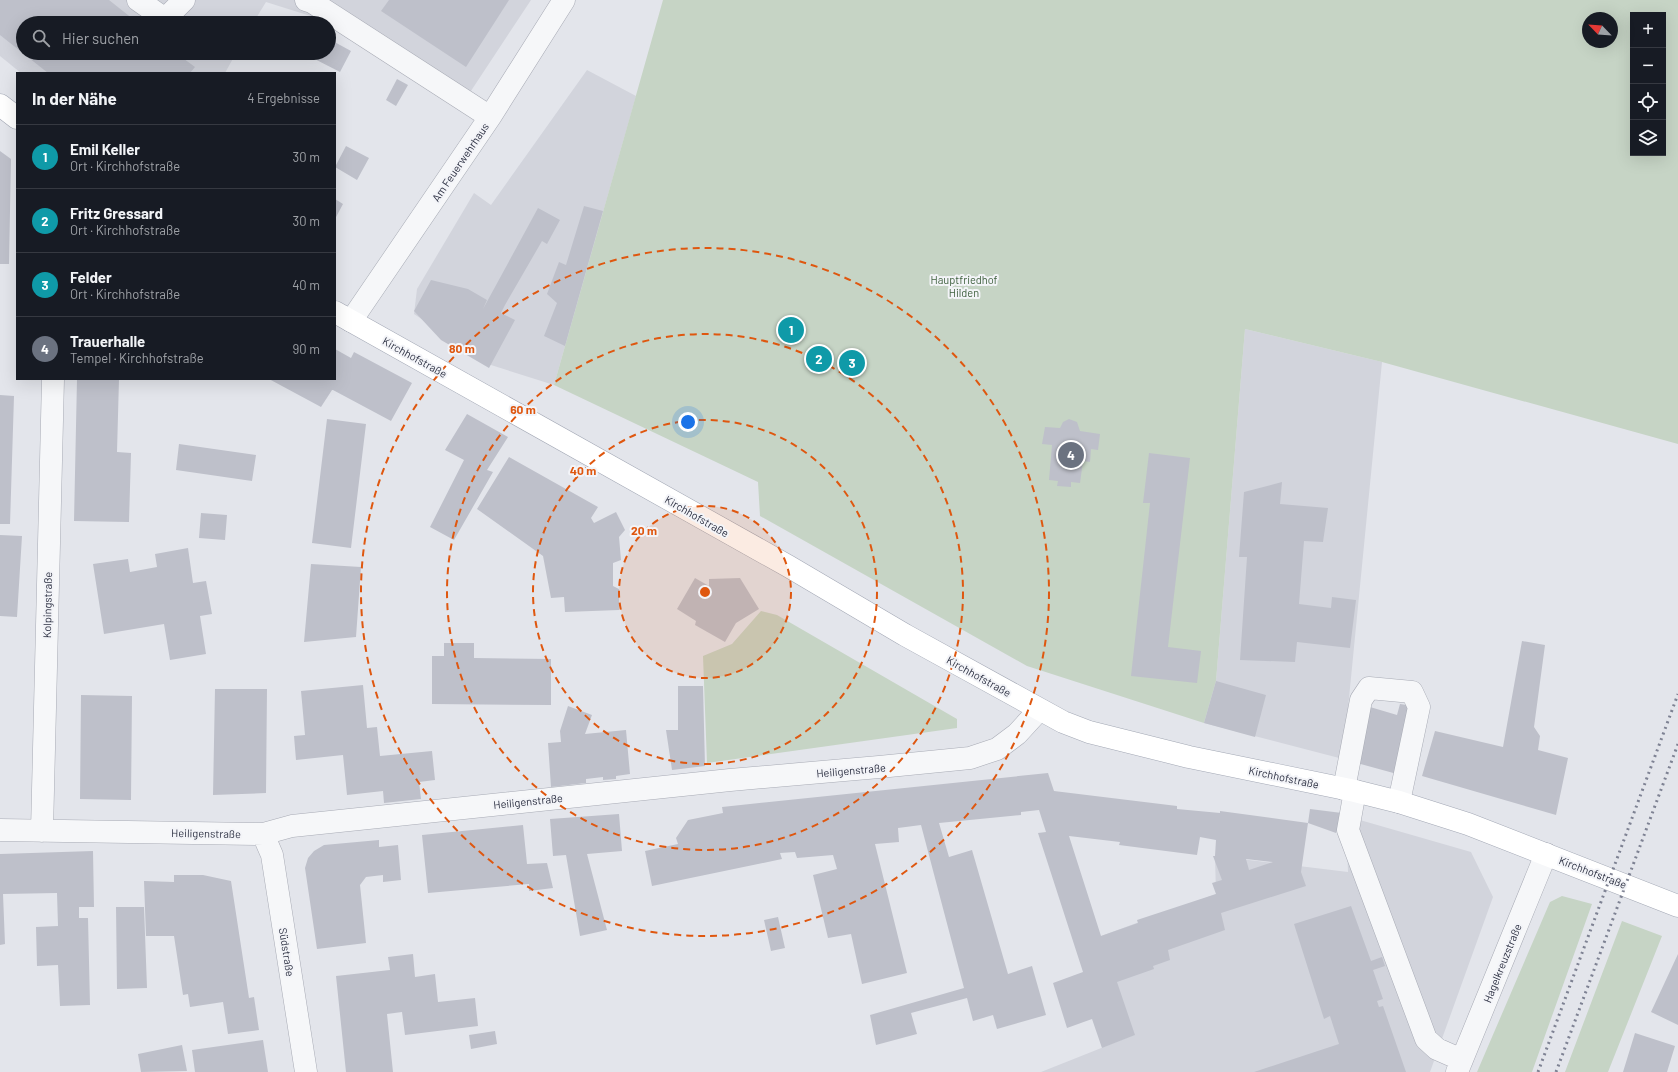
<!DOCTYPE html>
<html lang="de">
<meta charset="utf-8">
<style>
:root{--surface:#171b24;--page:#20242c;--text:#f1f3f6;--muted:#9ea1a6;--line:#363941;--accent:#c65452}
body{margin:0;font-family:Barlow,sans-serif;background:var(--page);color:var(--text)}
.controls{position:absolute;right:12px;top:12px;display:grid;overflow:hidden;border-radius:0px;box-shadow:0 4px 16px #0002}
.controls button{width:36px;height:36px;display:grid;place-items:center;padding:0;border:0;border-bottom:1px solid var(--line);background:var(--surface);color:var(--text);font:20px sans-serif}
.compass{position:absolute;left:1582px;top:12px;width:36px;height:36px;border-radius:50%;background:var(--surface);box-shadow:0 4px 16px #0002;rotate:295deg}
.you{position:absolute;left:688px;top:422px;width:14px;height:14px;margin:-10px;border:3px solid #fff;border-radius:50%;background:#1a73e8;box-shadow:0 0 0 6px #1a73e833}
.badge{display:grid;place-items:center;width:26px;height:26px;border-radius:50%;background:var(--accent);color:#fff;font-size:13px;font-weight:700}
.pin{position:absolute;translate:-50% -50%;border:2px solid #fff;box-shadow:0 1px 4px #0006}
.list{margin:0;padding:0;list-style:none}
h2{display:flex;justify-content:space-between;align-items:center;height:52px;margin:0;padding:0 16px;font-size:17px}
h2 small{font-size:13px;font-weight:400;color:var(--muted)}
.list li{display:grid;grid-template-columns:26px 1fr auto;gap:12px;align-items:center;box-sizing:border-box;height:64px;padding:0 16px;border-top:1px solid var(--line)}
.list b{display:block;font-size:15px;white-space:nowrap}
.list p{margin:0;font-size:13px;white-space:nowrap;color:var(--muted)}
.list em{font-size:13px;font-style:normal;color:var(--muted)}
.icon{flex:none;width:22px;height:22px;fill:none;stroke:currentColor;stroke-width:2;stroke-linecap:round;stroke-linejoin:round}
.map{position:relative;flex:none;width:1678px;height:1072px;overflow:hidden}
.search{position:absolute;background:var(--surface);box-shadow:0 4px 16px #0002;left:16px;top:16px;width:320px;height:44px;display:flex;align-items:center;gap:10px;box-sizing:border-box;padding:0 14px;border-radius:22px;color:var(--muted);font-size:15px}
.panel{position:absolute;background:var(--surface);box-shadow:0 4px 16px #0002;left:16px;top:72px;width:320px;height:308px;border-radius:0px}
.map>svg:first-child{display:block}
</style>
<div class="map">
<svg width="1678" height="1072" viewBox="0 0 1678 1072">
<rect width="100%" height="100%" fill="#e3e5eb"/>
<!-- built -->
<path fill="#d2d4dc" d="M 0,0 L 531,0 L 463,103 L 320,19 L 266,2 L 253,23 L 23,23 L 23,53 L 236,53 L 225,73 L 21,73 L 0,56 Z
M 587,70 L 636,96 L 554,385 L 491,365 L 414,314 L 417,289 L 474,193 L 491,205 Z
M 1245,329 L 1382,362 L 1343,759 L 1204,723 L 1216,681 Z
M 1346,816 L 1471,852 L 1493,897 L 1430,1072 L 1041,1072 L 1134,1035 L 1101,936 L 1216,894 L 1215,856 L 1348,872 Z"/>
<!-- green -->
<path fill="#c6d4c5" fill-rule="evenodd" d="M 663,0 L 1678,0 L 1678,444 L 1382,362 L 1245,329 L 1216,681 L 1204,723 L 1027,666 L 760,516 L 758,482 L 554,385 ZM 1633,15 L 1663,15 L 1663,153 L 1633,153 ZM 1588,18 L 1612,18 L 1612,42 L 1588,42 Z
M 761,611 L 777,615 L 957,719 L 957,728 L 707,763 L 703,656 L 732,644 Z
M 1562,896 L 1592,904 L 1532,1072 L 1477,1072 L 1550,902 Z
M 1622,921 L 1662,936 L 1608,1072 L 1565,1072 Z"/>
<!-- building -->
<path fill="#bec0ca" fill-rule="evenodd" d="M 0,0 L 109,0 L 138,23 L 23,23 L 23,53 L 176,53 L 195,67 L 190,73 L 48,73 L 0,35 Z
M 389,0 L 509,0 L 466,67 L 381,11 Z
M 329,39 L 351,51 L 340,72 L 303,53 L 329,53 Z
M 397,79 L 408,85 L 396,106 L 386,100 Z
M 346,146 L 369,158 L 357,180 L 335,167 Z
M 0,151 L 11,159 L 9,264 L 0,264 Z
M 335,199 L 343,204 L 335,219 Z
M 584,206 L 603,211 L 565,346 L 544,336 L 557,303 L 547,294 L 559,262 L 566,265 Z
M 538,208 L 560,220 L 547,244 L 542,241 L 505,305 L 501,313 L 515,320 L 489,368 L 441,340 L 414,311 L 431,280 L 468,289 L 487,300 L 483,309 Z
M 335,349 L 351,358 L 354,352 L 412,383 L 391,421 L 333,390 L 332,390 L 321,407 L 269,379 L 335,379 Z
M 77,379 L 119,379 L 117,452 L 131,453 L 129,522 L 74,521 Z
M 0,395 L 14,396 L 10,524 L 0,524 Z
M 467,414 L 508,437 L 487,470 L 493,472 L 454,540 L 430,527 L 464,460 L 445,450 Z
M 327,419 L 366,424 L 351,548 L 312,543 Z
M 1069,419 L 1077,422 L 1080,431 L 1100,434 L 1098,450 L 1091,449 L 1090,462 L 1083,461 L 1080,483 L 1071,482 L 1071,487 L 1057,486 L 1058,481 L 1049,480 L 1052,445 L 1042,444 L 1045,427 L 1060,428 L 1063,422 Z
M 179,444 L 256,455 L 252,481 L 176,470 Z
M 1149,453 L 1190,458 L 1168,647 L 1201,651 L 1197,683 L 1131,676 L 1150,503 L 1143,503 Z
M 509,457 L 598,507 L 591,518 L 594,523 L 616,512 L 625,530 L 619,537 L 621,560 L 613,563 L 613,586 L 619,589 L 619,610 L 565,612 L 564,597 L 551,598 L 543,556 L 477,509 Z
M 1282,482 L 1280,504 L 1328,508 L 1323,542 L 1304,541 L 1299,604 L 1331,608 L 1332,597 L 1356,600 L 1350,648 L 1297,642 L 1295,662 L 1240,660 L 1247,557 L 1239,557 L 1244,492 Z
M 201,513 L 227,515 L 225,540 L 199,538 Z
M 0,535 L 22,536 L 17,617 L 0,616 Z
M 188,548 L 193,583 L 206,581 L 212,614 L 200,616 L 206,654 L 170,660 L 164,624 L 104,634 L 93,564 L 128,559 L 130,572 L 157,567 L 155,554 Z
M 311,564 L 361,567 L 356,637 L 304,642 Z
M 695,578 L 709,586 L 709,579 L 740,578 L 759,609 L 736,623 L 725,642 L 695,625 L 696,621 L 677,609 Z
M 1522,641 L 1545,645 L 1534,727 L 1540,736 L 1538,750 L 1568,758 L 1556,815 L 1422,776 L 1435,731 L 1503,747 Z
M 444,643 L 474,643 L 474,658 L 551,659 L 551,705 L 432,704 L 432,656 L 444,656 Z
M 1216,681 L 1266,695 L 1255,737 L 1204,723 Z
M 363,685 L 367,728 L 377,727 L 380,756 L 432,751 L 435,780 L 419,782 L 421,799 L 384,803 L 383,791 L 347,795 L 343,755 L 296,760 L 294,736 L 305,735 L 301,691 Z
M 678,686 L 703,686 L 705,766 L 672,770 L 666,730 L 678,730 Z
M 215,689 L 267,689 L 266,793 L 213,795 Z
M 81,695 L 132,696 L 131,800 L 80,799 Z
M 1400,704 L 1413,706 L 1397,774 L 1357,763 L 1370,707 L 1397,715 Z
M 568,706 L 592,715 L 585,734 L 626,730 L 630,774 L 616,776 L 616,779 L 603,780 L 603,777 L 586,779 L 586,783 L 551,787 L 548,743 L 561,742 L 560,731 Z
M 1048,773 L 1054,791 L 1177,806 L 1177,809 L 1220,813 L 1220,811 L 1308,823 L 1301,872 L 1306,886 L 1221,913 L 1225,930 L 1168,950 L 1170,960 L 1153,966 L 1154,969 L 1117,982 L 1135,1035 L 1102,1048 L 1092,1019 L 1067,1028 L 1053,983 L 1083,972 L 1038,833 L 1046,832 L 1039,810 L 1021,812 L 1021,815 L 939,823 L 949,857 L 972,850 L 1008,974 L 1032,966 L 1046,1015 L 997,1029 L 993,1015 L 973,1021 L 967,998 L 911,1013 L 917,1034 L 876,1045 L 870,1015 L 964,988 L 921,825 L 898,828 L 899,842 L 875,844 L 907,973 L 862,984 L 851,934 L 828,938 L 813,875 L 837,869 L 833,855 L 797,858 L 795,852 L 780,853 L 782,859 L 652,886 L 645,851 L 678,844 L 676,838 L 688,820 L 723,813 L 722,807 ZM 1069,836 L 1120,842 L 1119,845 L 1197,855 L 1200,837 L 1216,840 L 1215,856 L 1213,856 L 1222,880 L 1212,883 L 1216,894 L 1137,920 L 1138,923 L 1101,936 ZM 1246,859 L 1273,862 L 1249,870 Z
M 1310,809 L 1342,813 L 1336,833 L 1308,823 Z
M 619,814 L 622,851 L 587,854 L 607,930 L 580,936 L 566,855 L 553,856 L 550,819 Z
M 523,825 L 527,864 L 547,863 L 553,888 L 529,891 L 529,884 L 428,893 L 422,835 Z
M 379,840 L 379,847 L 398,845 L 401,880 L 383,882 L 383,875 L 366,877 L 360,885 L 366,943 L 317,949 L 305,868 L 308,858 L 314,851 L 324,845 Z
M 93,851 L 94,907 L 79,907 L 79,918 L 88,918 L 90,1005 L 60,1006 L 58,965 L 37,966 L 36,927 L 58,926 L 57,893 L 3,894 L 5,944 L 0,945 L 0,854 Z
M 174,875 L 203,875 L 231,881 L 249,998 L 254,997 L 259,1030 L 228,1034 L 223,1002 L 190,1007 L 188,994 L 183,995 L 174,936 L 146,936 L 144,881 L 174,882 Z
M 1351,906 L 1371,961 L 1382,957 L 1385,966 L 1373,970 L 1383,999 L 1377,1001 L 1379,1007 L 1383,1006 L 1406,1072 L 1254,1072 L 1339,1044 L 1330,1016 L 1324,1019 L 1294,924 Z
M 116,907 L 144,907 L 147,988 L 117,989 Z
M 778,917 L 785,948 L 771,951 L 764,920 Z
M 413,954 L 415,977 L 435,974 L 438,1002 L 475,998 L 478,1026 L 405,1035 L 402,1012 L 387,1014 L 393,1072 L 346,1072 L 336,976 L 390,970 L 388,957 Z
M 1678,954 L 1678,1025 L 1651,1012 Z
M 495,1031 L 497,1044 L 471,1049 L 469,1035 Z
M 1635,1033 L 1675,1046 L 1667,1072 L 1623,1072 Z
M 263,1040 L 268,1072 L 195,1072 L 192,1050 Z
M 182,1045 L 187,1071 L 141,1072 L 138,1054 Z"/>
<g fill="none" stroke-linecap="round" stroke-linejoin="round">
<defs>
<path id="minor" d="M 138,0 L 165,19 L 184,0
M 306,0 L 312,2 L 490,117
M 351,321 L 490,117 L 564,0
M 1344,789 L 1361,700 L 1369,688 L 1412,692 L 1419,707 L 1399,802
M 1355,791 L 1348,830 L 1426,1039 L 1437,1049 L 1462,1060
M 0,830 L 263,834 L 292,826 L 730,780 L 879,767 L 970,758 L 997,749 L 1017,734 L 1039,710
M 42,831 L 53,379
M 263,834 L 272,855 L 306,1072
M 1457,1072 L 1546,854"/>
<path id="major" d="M 0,105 L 17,118
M 335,312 L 788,566 L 905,635 L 1063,722 L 1089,732 L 1189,757 L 1355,791 L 1399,802 L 1468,824 L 1678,906"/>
</defs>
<!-- minor casing -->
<use href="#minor" stroke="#a8abb5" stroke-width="23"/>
<!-- major casing -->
<use href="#major" stroke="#a3a8b5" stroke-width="23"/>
<!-- minor -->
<use href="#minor" stroke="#f6f7f9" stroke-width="22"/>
<!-- major -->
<use href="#major" stroke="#fff" stroke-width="22"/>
<!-- rail -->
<path stroke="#7e8293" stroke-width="3" stroke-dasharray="2 4" stroke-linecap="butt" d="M 1538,1072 L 1678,694
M 1556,1072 L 1678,744"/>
</g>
<!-- distance rings -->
<circle cx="705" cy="592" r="86" fill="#df570f" fill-opacity=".12"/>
<g fill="none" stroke="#df570f" stroke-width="2" stroke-dasharray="7 5">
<circle cx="705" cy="592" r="86"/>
<circle cx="705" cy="592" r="172"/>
<circle cx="705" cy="592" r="258"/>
<circle cx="705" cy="592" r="344"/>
</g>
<g text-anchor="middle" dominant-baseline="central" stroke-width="4" stroke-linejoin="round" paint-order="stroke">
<!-- street labels -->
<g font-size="11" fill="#2c3042" stroke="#f3f4f8">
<text transform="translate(460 162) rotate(-56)">Am Feuerwehrhaus</text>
<text transform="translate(415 357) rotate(29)">Kirchhofstraße</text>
<text transform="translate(697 516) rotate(30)">Kirchhofstraße</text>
<text transform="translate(47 605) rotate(-89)">Kolpingstraße</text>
<text transform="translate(979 676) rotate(29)">Kirchhofstraße</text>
<text transform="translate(851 770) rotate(-5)">Heiligenstraße</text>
<text transform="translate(1284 777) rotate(12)">Kirchhofstraße</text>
<text transform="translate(528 801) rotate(-6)">Heiligenstraße</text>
<text transform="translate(206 833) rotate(1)">Heiligenstraße</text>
<text transform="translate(1593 872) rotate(21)">Kirchhofstraße</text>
<text transform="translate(287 952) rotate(81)">Südstraße</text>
<text transform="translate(1502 963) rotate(-68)">Hagelkreuzstraße</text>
</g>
<!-- park labels -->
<g font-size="11" fill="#3b5d3a" stroke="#f3f4f8">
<text x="964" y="279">Hauptfriedhof<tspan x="964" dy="13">Hilden</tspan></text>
</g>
</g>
<circle cx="705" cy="592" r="6" fill="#df570f" stroke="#f3f4f8" stroke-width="2"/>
<g font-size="12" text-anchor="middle" font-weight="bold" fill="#df570f" stroke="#f3f4f8" stroke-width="4" stroke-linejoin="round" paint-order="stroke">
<text x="462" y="353">80 m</text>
<text x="523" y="414">60 m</text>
<text x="583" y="475">40 m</text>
<text x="644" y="535">20 m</text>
</g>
</svg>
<div class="controls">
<button>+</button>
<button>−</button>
<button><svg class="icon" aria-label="locate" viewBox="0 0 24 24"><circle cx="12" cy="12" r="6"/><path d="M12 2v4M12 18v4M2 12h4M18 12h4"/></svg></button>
<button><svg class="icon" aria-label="layers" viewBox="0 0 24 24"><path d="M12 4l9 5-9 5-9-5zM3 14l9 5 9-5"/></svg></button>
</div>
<svg class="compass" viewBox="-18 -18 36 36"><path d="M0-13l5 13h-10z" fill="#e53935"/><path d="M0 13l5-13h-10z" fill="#9ea1a6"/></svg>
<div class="you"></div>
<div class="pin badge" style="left:791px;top:330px;background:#0f9aa8">1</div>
<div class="pin badge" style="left:819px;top:359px;background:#0f9aa8">2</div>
<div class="pin badge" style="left:852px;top:363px;background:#0f9aa8">3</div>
<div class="pin badge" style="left:1071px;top:455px;background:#6b7280">4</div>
<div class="search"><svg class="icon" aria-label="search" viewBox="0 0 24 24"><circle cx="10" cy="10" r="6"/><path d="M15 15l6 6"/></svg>Hier suchen</div>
<section class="panel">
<h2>In der Nähe<small>4 Ergebnisse</small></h2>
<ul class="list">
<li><span class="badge" style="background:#0f9aa8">1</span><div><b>Emil Keller</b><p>Ort · Kirchhofstraße</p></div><em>30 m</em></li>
<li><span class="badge" style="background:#0f9aa8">2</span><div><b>Fritz Gressard</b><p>Ort · Kirchhofstraße</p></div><em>30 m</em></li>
<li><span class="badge" style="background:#0f9aa8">3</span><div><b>Felder</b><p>Ort · Kirchhofstraße</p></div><em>40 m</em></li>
<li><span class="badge" style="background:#6b7280">4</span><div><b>Trauerhalle</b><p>Tempel · Kirchhofstraße</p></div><em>90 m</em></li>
</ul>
</section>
</div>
